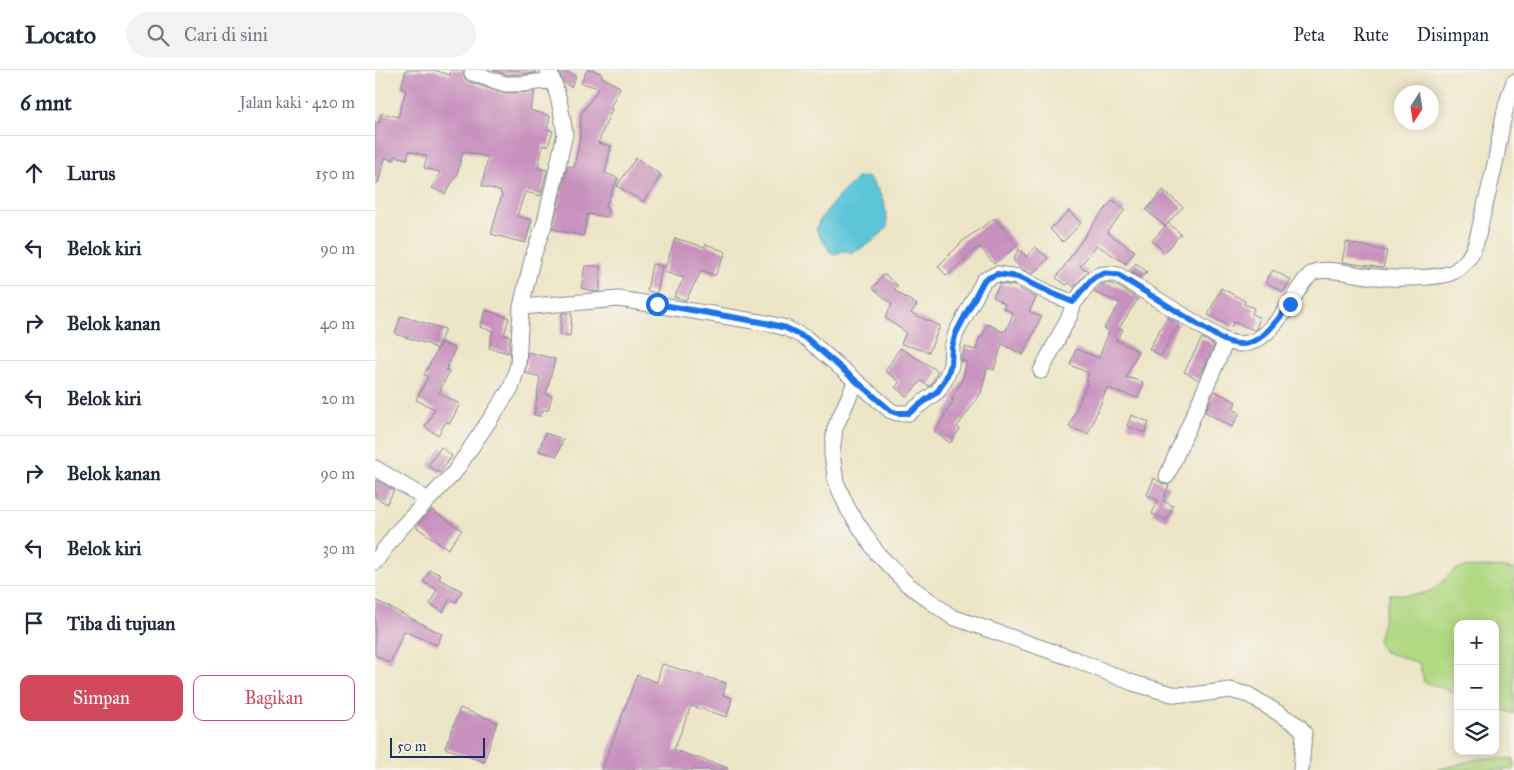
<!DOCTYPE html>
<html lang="id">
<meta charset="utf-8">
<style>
:root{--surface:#fff;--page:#f2f2f3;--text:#1f2937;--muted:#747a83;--line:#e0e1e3;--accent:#d1495b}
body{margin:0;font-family:"IM FELL Great Primer",serif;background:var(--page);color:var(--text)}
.controls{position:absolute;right:15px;bottom:15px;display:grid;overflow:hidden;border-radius:10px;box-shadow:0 2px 12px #0003}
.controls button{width:45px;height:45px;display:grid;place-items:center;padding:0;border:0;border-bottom:1px solid var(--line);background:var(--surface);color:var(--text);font:25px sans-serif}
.compass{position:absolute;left:1019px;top:15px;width:45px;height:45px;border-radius:50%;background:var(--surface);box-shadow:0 2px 12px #0003;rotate:192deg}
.scale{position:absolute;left:15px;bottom:12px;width:95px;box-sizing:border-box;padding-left:5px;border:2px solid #1b2f5e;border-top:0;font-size:14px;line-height:18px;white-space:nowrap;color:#1b2f5e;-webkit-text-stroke:4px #f7f3e8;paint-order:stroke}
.stop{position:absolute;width:15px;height:15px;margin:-11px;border:4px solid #1a73e8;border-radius:50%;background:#fff}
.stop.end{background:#1a73e8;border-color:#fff;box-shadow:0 1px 5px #0008}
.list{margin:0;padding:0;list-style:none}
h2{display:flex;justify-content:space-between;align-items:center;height:65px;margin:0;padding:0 20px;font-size:21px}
h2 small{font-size:16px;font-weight:400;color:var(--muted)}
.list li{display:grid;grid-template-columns:32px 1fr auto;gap:15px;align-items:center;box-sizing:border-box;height:75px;padding:0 20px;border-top:1px solid var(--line)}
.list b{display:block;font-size:19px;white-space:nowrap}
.list em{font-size:16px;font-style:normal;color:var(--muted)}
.actions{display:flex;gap:10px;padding:15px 20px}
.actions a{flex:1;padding:11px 0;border:1px solid var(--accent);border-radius:10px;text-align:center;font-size:18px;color:var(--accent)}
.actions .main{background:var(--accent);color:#fff}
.icon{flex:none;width:28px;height:28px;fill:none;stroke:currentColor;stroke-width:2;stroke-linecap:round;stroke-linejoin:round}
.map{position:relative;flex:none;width:1139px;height:700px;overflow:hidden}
header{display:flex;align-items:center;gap:30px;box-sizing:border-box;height:70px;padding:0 25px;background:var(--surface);border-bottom:1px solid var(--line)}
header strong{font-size:24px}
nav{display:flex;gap:28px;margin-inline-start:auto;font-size:18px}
.search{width:350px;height:45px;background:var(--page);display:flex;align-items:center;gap:12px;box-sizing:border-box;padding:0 18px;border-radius:28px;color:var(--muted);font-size:19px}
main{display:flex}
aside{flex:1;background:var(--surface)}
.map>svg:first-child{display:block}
</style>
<header>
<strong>Locato</strong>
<div class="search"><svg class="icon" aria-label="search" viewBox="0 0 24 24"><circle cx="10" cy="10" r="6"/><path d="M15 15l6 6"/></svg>Cari di sini</div>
<nav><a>Peta</a><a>Rute</a><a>Disimpan</a></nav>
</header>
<main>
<aside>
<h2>6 mnt<small>Jalan kaki · 420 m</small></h2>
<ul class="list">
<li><svg class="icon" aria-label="ahead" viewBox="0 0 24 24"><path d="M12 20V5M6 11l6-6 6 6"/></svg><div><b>Lurus</b></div><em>150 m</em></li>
<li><svg class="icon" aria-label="left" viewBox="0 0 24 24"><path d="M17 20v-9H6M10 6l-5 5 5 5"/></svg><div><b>Belok kiri</b></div><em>90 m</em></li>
<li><svg class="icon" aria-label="right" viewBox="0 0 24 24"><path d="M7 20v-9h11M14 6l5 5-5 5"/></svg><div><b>Belok kanan</b></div><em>40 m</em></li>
<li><svg class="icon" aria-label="left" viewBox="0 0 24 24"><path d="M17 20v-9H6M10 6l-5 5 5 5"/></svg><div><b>Belok kiri</b></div><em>20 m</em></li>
<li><svg class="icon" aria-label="right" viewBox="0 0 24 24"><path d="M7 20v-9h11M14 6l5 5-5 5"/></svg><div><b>Belok kanan</b></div><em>90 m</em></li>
<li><svg class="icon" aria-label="left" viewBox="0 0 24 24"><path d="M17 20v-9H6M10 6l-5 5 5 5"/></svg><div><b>Belok kiri</b></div><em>30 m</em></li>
<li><svg class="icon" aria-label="arrive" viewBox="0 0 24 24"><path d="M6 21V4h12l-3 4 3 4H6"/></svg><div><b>Tiba di tujuan</b></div></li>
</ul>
<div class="actions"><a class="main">Simpan</a><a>Bagikan</a></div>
</aside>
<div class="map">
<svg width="1139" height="700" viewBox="0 0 1139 700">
<rect width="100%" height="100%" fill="#f7f3e8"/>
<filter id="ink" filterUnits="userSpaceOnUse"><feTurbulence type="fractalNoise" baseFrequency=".02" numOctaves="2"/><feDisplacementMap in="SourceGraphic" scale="10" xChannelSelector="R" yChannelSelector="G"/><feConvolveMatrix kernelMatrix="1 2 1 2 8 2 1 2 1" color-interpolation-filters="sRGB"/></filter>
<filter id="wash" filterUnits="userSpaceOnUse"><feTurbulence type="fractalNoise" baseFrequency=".0096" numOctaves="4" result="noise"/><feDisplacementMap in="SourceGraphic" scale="20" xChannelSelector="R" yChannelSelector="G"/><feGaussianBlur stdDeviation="1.12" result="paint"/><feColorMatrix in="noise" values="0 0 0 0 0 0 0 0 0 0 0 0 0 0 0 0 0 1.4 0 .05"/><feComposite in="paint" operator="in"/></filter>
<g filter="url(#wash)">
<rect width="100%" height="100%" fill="#ece5c6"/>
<!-- green -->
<path fill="#b1d883" stroke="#668470" d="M 1112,497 L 1139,499 L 1139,644 L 1120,636 L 1120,554 L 1083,554 L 1083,624 L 1049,612 L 1044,593 L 1008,581 L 1003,571 L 1015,524 C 1028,524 1045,527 1057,520 C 1067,515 1071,505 1081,500 C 1089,496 1103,498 1112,497 Z
M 1117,688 L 1139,689 L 1139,700 L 1061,700 L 1103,689 Z"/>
<!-- water -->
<path fill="#5cc5d8" stroke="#3c7a9b" d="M 493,107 C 506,120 513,140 512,158 L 498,171 L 477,184 L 468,181 L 457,185 L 441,160 L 445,149 L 464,126 L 482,108 Z"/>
<g id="blocks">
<!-- building -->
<path fill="#c790bd" d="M 31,0 L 59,0 L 75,5 L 76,0 L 83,0 L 88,1 L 90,9 L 94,12 L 127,23 L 160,22 L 155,40 L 175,46 L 172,59 L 178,61 L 173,76 L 168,75 L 163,98 L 172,100 L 166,126 L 150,122 L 142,146 L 157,150 L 150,173 L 116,164 L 127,124 L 125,123 L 126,121 L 107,116 L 113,87 L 88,81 L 82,105 L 70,124 L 57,118 L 65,102 L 49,98 L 52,86 L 34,81 L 32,89 L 20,86 L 19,90 L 10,88 L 3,113 L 0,113 L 0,52 L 4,53 L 7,43 L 23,47 L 31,20 L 26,18 Z
M 118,0 L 160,0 L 161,3 L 132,5 Z
M 183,0 L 187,0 L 201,6 L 196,17 L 189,13 Z
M 212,0 L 218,0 L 227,4 L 226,7 L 245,17 L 235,38 L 237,39 L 223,73 L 236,76 L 230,103 L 243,108 L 230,137 L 233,138 L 231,147 L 213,144 L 208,166 L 177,159 L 193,96 L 199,97 L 205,69 L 206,44 L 224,18 L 206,13 Z
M 261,88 L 286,105 L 268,132 L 242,116 Z
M 788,120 L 808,137 L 793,153 L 806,164 L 790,182 L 777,171 L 793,153 L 790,156 L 771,140 Z
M 738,130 L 750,140 L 733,160 L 733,163 L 760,181 L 751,194 L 722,175 L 705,196 L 713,201 L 699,217 L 694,213 L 691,215 L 681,208 L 720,151 Z
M 694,141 L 706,153 L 688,172 L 675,159 Z
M 620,148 L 642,176 L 619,194 L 605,177 L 598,181 L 572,206 L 563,196 L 589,170 Z
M 300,168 L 329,177 L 331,174 L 351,182 L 340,206 L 327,200 L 311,230 L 299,227 L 309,208 L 289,202 Z
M 971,172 L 1012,181 L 1008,198 L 967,192 Z
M 660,177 L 673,188 L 657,204 L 647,199 L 638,190 L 644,179 L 651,187 Z
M 761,193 L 772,202 L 766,208 L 754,201 Z
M 277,194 L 287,196 L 282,223 L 272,221 Z
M 210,196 L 225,196 L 225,221 L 220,222 L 206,218 Z
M 898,200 L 916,210 L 908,222 L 891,212 Z
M 509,204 L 523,216 L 519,220 L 542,235 L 536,243 L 565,256 L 554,282 L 526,274 L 531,262 L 510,248 L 517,234 L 498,218 Z
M 734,213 L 744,217 L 763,229 L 744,258 L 748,260 L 741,270 L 763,281 L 751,307 L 768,312 L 763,328 L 732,318 L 713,364 L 694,357 L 713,311 L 711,310 L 714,303 L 695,295 L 701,279 L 724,288 L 734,261 L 729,258 L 745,233 L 719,222 L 726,215 Z
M 625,214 L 640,216 L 661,228 L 654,241 L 666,247 L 648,285 L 627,274 L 619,300 L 612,298 L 606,323 L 582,357 L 585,359 L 575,373 L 559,361 L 570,346 L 569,345 L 579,330 L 576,329 L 587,311 L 592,292 L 586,291 L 590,277 L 601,280 L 605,266 L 607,267 L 613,254 L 628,262 L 629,260 L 631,261 L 638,243 L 628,238 L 630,234 L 618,227 Z
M 846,218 L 870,231 L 869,234 L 879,238 L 877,244 L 885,248 L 881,259 L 879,260 L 859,252 L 856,257 L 833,245 Z
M 111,240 L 134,248 L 129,265 L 135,266 L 134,283 L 114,278 L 118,261 L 105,257 Z
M 187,243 L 197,244 L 195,266 L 185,265 Z
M 26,246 L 70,259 L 62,279 L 53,274 L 20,264 Z
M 792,247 L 804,254 L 786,286 L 774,279 Z
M 827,268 L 839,275 L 824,310 L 809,302 Z
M 66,272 L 80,279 L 71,300 L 74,302 L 64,323 L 85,334 L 75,353 L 71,352 L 63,365 L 50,357 L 60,339 L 41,330 L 53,307 L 49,305 Z
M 525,278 L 563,301 L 556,315 L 554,316 L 546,311 L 532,327 L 520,317 L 525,312 L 510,301 Z
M 153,282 L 180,289 L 171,324 L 177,326 L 173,340 L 168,340 L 166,346 L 159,345 L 165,307 L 150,303 Z
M 840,321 L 861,332 L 858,339 L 865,343 L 857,357 L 830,342 Z
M 756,345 L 774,352 L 770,363 L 752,356 Z
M 170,363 L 188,369 L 182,386 L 164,381 Z
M 66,377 L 77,386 L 65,403 L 53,396 Z
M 779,408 L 788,414 L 794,415 L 788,431 L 798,436 L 792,450 L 777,444 L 783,430 L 772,425 Z
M 1,410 L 19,420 L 12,434 L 0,427 Z
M 57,440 L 87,460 L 73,479 L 41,457 Z
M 55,500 L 66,505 L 64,509 L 87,521 L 81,532 L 75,529 L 68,542 L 55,534 L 62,519 L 48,512 Z
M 0,530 L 67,564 L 62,575 L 29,561 L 15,593 L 0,585 Z
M 287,594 L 351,613 L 348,625 L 357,628 L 352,647 L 316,636 L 299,680 L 353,698 L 352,700 L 227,700 L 262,605 L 282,612 Z
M 85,638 L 122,652 L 109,692 L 70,678 Z"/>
</g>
</g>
<g filter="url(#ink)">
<use href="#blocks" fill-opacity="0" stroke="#848a92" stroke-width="1"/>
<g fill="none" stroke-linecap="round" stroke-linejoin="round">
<defs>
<path id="street" d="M 97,3 L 130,14 L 148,14 L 177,10
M 146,237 L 158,186 L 170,152 L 190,64 C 187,44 183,18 173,0
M 666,301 L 695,245 L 699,233
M 0,398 L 53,430
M 792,406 L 851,271
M 0,492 L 24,460 L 79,403 L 136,318 L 143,295 L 146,237 L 244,229 L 391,253 L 411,258 L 431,268 L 481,311
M 926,700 L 929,663 L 924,656 L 874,625 L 855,620 L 818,625 L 797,624 L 758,613 L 699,589 L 577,547 L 532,514 L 502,483 L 473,439 L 461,412 L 457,384 L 460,358 L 481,311 L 516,341 L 522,343 L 534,343 L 563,321 L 571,308 L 576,295 L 577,277 L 581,263 L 609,210 L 622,204 L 643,207 L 674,223 L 699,233 C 714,215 716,199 743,205 L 845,268 C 877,286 897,260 914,235 C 921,225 930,204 942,201 C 962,198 983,206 1002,207 C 1019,209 1063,209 1078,202 C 1082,200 1089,194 1092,190 C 1101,179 1104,161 1107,148 C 1112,128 1117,108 1121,89 C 1126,62 1129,36 1139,12"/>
</defs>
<!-- street casing -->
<use href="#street" stroke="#848a92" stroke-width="17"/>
<!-- street -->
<use href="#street" stroke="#fff" stroke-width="15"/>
</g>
</g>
<g fill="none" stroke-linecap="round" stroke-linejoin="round" filter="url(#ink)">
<!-- route -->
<path stroke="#1a73e8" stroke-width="6" d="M 282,234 L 391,253 L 411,258 L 431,268 L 516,341 L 522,343 L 534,343 L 563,321 L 571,308 L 576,295 L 577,277 L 581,263 L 609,210 L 622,204 L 643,207 L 674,222 L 698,232 C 714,215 716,198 743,205 L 845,268 C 879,287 896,258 915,234"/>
</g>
</svg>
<div class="controls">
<button>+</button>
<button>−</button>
<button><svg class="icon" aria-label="layers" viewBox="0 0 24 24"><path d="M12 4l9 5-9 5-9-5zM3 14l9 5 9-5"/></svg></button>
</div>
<svg class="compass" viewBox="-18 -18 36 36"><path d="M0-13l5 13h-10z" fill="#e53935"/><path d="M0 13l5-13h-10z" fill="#747a83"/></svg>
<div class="scale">50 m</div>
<div class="stop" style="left:282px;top:234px"></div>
<div class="stop end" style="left:915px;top:234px"></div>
</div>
</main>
